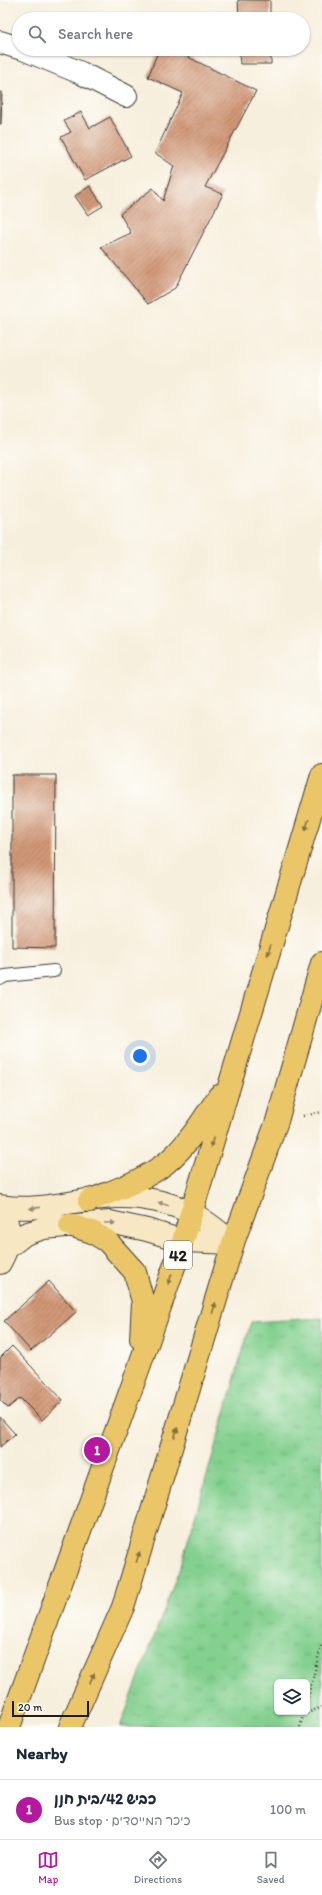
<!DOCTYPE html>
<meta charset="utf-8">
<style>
:root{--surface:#fff;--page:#f6f6f7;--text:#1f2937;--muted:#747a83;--line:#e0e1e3;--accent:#b5179e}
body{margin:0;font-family:Itim,"Playpen Sans Hebrew",sans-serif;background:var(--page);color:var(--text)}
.controls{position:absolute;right:12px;bottom:12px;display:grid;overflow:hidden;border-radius:6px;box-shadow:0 1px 3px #0004}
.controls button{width:36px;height:36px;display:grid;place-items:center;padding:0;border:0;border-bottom:1px solid var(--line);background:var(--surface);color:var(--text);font:20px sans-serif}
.scale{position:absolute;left:12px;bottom:10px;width:77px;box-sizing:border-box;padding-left:4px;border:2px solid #1c1c1c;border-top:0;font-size:11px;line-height:14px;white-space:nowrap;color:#1c1c1c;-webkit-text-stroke:3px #fdfcf7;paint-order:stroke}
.you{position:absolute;left:140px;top:1056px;width:14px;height:14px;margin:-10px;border:3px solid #fff;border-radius:50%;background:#1a73e8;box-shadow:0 0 0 6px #1a73e833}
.badge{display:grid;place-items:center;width:26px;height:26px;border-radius:50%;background:var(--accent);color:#fff;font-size:13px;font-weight:700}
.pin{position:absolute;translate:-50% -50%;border:2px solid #fff;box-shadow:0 1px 4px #0006}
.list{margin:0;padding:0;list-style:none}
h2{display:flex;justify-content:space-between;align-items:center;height:52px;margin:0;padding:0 16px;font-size:17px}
h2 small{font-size:13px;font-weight:400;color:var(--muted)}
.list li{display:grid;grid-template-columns:26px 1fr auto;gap:12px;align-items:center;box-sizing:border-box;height:60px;padding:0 16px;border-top:1px solid var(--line)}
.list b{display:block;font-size:15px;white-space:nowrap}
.list p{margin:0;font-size:13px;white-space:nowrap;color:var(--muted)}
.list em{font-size:13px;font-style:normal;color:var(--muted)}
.icon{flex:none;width:22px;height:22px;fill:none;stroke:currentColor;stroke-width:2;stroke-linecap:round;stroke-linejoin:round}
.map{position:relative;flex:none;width:322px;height:1727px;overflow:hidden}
.search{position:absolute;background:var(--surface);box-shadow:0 1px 3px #0004;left:12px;right:12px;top:12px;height:44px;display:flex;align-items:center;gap:10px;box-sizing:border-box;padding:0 14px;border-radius:22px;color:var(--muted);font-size:15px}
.sheet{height:112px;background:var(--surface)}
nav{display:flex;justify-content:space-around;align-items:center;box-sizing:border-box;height:56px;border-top:1px solid var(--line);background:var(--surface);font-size:11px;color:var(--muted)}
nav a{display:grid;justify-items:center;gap:2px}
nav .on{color:var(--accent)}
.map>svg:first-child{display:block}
</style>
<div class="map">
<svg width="322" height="1727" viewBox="0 0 322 1727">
<defs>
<pattern id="grass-tufts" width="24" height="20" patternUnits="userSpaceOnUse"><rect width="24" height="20" fill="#83d08f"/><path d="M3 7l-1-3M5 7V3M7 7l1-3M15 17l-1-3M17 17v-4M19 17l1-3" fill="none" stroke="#71b27b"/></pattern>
<pattern id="building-hatch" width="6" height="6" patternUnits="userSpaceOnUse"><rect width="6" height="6" fill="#d19877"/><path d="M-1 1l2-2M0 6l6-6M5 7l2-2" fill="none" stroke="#a97b61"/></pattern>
</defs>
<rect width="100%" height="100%" fill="#fdfcf7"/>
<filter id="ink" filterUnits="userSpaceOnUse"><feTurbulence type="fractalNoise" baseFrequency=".025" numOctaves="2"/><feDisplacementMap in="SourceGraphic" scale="8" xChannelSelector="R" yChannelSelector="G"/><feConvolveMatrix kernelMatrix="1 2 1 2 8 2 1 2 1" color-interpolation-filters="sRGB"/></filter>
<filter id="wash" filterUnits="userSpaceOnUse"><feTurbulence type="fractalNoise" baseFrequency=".012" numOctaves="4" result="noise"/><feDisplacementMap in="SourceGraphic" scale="16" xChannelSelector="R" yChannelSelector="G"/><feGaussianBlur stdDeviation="0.9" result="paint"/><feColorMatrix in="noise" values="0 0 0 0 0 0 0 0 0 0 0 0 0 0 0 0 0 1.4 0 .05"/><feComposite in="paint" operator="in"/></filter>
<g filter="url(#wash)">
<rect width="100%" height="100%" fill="#f7efdd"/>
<!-- grass -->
<path fill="url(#grass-tufts)" stroke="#507656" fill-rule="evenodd" d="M 322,1318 L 322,1727 L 120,1727 L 181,1565 L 251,1322 ZM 277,1682 L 307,1682 L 307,1712 L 277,1712 Z"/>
<g id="blocks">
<!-- building -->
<path fill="url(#building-hatch)" d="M 238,0 L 270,0 L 270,19 L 239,19 Z
M 159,49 L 172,49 L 256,91 L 205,187 L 223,194 L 175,288 L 148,304 L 101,247 L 131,233 L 120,214 L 153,188 L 163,201 L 174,166 L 155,153 L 183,93 L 148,77 Z
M 239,49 L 271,49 L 271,64 L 240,64 Z
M 0,92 L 2,92 L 1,124 L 0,124 Z
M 81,112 L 90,128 L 110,117 L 131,156 L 85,180 L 61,137 L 71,132 L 64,121 Z
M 90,186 L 103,206 L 88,215 L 75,196 Z
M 12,775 L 56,775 L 55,948 L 12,947 Z
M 49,1281 L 76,1312 L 31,1351 L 4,1321 Z
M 12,1346 L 63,1400 L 42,1420 L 20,1398 L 8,1408 L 0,1400 L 0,1358 Z
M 0,1417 L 15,1434 L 0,1447 Z"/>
</g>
</g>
<g filter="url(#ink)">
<use href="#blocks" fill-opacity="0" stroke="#3d3c39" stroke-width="1"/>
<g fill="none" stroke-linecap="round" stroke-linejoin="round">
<defs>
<path id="lane" d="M 0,979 L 5,976 L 54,971"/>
<path id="street" d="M 0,42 L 19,48
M 23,49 L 81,73 L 126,96"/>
<path id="secondary" d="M 0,1206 C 43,1213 76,1198 117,1197 C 140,1196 170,1202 191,1213 C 206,1220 220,1233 233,1243
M 0,1211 C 14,1228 10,1245 0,1263
M 7,1248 L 25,1234 L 44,1228 L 110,1222 L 147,1230 L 183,1241 L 233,1243"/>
<path id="highway" d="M 89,1201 C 115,1190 143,1181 166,1163 C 187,1146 204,1119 219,1096
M 70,1225 L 92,1232 L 107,1241 L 135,1272 L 143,1302 L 141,1339
M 9,1727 L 138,1370 L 183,1241 L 322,775
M 70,1727 L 123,1607 L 233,1243 L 277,1121 L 322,963"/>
</defs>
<!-- lane casing -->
<use href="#lane" stroke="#3d3c39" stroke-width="14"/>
<!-- street casing -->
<use href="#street" stroke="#3d3c39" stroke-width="24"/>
<!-- secondary casing -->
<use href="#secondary" stroke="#3d3c39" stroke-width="24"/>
<!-- highway casing -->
<use href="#highway" stroke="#3d3c39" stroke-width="24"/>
<!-- path -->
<path stroke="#3d3c39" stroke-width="2.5" stroke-dasharray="1 3" stroke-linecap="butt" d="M 303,1116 L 322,1112
M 307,1701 L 322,1643
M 303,1715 L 322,1707
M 300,1727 L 304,1712"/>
<!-- lane -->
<use href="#lane" stroke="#fff" stroke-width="12"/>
<!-- street -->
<use href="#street" stroke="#fff" stroke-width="22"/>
<!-- secondary -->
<use href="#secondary" stroke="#f7e8c3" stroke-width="22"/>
<!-- highway -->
<use href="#highway" stroke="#ebc669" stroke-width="22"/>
</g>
<!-- one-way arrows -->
<defs><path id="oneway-solid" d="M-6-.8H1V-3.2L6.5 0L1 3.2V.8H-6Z"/></defs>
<g fill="#847142">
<use href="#oneway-solid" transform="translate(307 825) rotate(107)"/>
<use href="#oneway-solid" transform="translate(269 950) rotate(107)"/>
<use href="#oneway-solid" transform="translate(212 1142) rotate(106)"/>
<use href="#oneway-solid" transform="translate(170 1279) rotate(109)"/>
<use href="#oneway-solid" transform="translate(214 1308) rotate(-73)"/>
<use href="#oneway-solid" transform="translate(176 1433) rotate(-73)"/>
<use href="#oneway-solid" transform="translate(138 1557) rotate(-73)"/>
<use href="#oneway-solid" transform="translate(92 1678) rotate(-66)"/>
</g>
<g fill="#948c78">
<use href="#oneway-solid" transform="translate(163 1204) rotate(-164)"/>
<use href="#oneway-solid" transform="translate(35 1208) rotate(174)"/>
<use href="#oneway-solid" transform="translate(110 1223) rotate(3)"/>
</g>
</g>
<g text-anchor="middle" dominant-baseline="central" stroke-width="3" stroke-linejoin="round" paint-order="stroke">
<!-- shield labels -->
<rect fill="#fdfcf7" stroke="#605f5e" stroke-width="1" x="164" y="1241" width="28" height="28" rx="3"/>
<g font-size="16" font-weight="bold" fill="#1c1c1c">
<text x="178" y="1255">42</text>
</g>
</g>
</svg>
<div class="controls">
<button><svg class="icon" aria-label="layers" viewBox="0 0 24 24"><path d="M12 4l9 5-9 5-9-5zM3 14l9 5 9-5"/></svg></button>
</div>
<div class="scale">20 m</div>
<div class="you"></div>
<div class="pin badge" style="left:97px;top:1450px">1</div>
<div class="search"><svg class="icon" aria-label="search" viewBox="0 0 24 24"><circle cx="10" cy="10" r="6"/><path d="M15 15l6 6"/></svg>Search here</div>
</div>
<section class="sheet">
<h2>Nearby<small></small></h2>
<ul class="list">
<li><span class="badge">1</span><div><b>כביש 42/בית חנן</b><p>Bus stop · כיכר המייסדים</p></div><em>100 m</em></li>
</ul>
</section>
<nav>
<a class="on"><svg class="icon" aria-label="map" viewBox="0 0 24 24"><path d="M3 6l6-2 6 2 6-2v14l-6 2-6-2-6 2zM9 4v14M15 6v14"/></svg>Map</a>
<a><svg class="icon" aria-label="directions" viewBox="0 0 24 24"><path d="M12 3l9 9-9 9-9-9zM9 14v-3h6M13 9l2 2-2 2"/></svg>Directions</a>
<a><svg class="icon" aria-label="saved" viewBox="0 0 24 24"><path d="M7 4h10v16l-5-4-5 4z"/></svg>Saved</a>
</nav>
